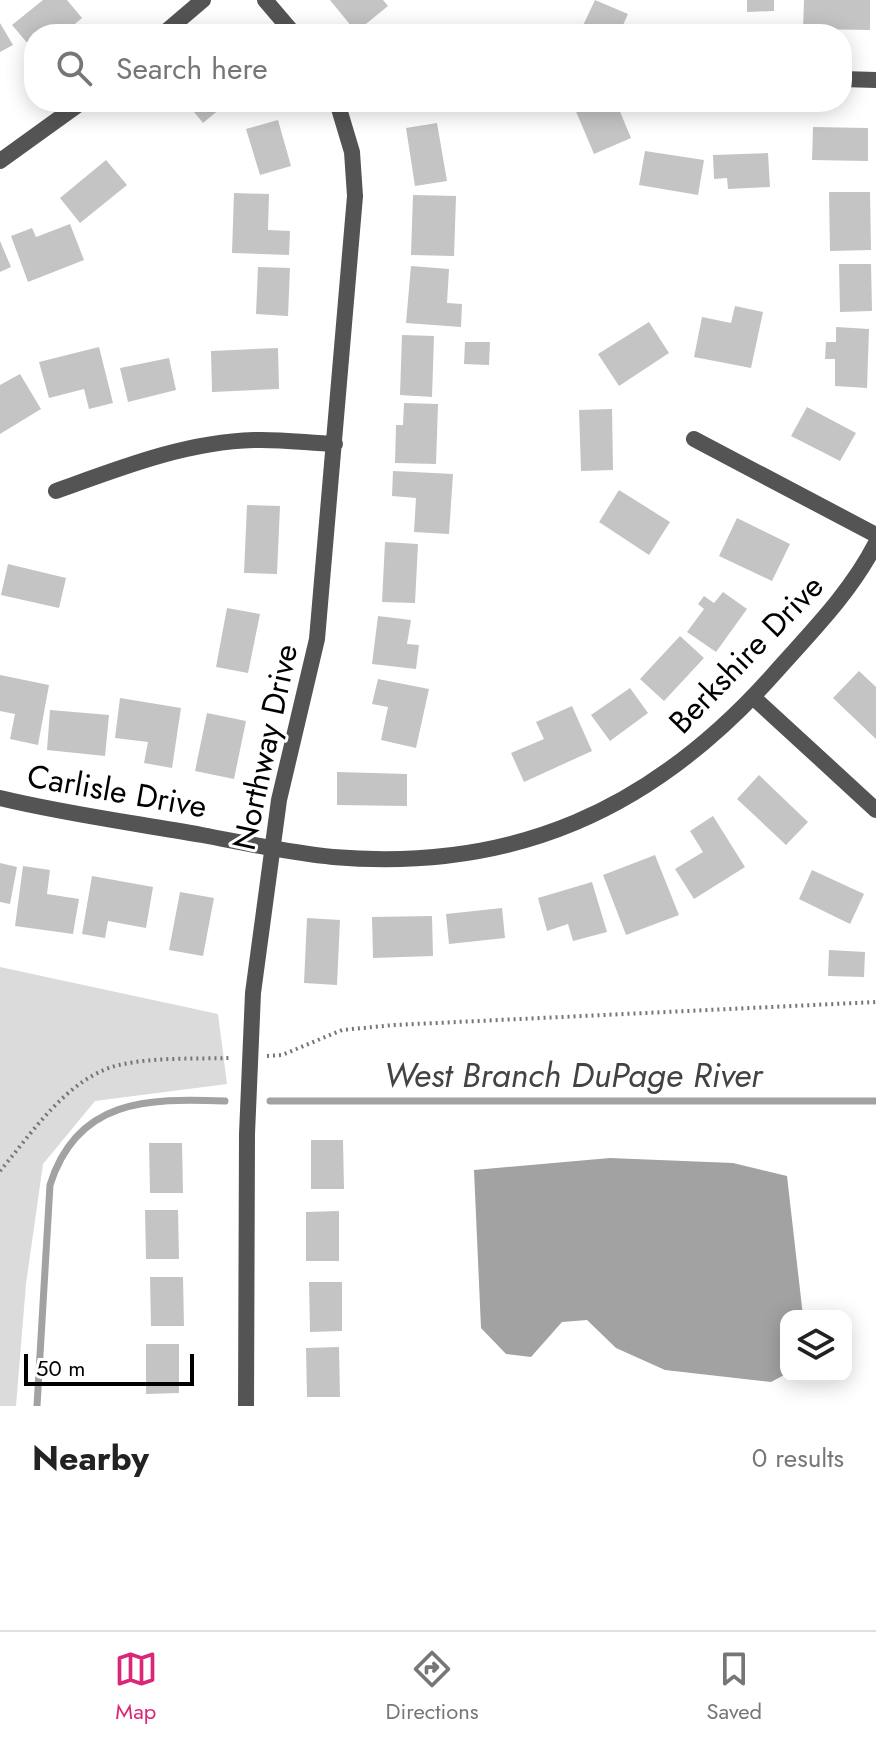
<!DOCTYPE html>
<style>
:root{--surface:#fff;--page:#f2f2f2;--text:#222;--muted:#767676;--line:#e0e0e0;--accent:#db2777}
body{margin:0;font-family:Jost,sans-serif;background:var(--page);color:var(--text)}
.controls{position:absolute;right:24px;bottom:24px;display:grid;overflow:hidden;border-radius:16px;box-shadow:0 4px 20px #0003}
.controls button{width:72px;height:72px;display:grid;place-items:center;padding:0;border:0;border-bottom:2px solid var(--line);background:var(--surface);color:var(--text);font:40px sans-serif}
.scale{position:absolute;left:24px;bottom:20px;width:170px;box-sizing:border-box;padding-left:8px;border:4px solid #000;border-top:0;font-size:22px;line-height:28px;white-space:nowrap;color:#000;-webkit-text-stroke:6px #fff;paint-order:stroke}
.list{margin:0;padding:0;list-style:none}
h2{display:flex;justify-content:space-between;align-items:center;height:104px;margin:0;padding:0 32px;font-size:34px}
h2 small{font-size:26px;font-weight:400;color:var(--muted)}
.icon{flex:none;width:44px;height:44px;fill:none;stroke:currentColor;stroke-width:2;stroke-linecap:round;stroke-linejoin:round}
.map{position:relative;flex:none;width:876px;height:1406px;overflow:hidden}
.search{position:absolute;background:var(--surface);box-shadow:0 4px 20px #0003;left:24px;right:24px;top:24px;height:88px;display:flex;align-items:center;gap:20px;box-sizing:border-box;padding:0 28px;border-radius:32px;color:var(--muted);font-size:30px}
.sheet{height:224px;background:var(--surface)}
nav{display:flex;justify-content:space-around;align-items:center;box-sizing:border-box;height:112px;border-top:2px solid var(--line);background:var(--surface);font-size:22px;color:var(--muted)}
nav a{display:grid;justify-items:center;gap:4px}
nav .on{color:var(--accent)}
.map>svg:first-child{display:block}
</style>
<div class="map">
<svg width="876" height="1406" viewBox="0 0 876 1406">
<rect width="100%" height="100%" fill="#fff"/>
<!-- green -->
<path fill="#dbdbdb" d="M 0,967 L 218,1014 L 227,1084 L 95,1101 L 43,1164 L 26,1284 L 16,1406 L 0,1406 Z"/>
<!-- water -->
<path fill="#a2a2a2" d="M 610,1158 L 733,1163 L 787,1176 L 803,1316 L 786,1316 L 786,1374 L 771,1382 L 665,1370 L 616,1348 L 587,1320 L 562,1322 L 531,1357 L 506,1354 L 481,1328 L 474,1170 Z"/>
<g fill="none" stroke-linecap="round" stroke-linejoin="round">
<!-- stream -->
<path stroke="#a2a2a2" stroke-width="7" d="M 270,1101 L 876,1101
M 37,1406 L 50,1185 C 77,1099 147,1098 225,1101"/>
</g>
<!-- building -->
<path fill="#c4c4c4" d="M 43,0 L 67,0 L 82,18 L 63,34 L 34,34 L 34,51 L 12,25 Z
M 330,0 L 383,0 L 388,6 L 356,32 Z
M 595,0 L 628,14 L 619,34 L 579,34 Z
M 747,0 L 774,0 L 774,11 L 747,12 Z
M 804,0 L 870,0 L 870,30 L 803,29 Z
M 0,23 L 13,45 L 0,52 Z
M 186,102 L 242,102 L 233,110 L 227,103 L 203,123 Z
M 572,102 L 616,102 L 631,138 L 594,154 Z
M 278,120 L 291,166 L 260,175 L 246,129 Z
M 437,123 L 447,181 L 415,186 L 406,128 Z
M 813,127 L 868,128 L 868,161 L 812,160 Z
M 645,151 L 704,160 L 698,195 L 639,185 Z
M 768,153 L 770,187 L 728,189 L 727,178 L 714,179 L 713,155 Z
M 106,160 L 127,185 L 80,223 L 60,198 Z
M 829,192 L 870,192 L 871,250 L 830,251 Z
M 234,193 L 269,194 L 268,230 L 290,231 L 289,255 L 232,253 Z
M 413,195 L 456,196 L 454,256 L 411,255 Z
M 70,224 L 84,260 L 28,282 L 11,236 L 32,228 L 36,237 Z
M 0,241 L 11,267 L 0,272 Z
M 839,264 L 871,264 L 872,311 L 840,312 Z
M 411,266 L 449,269 L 447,303 L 462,304 L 461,327 L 406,323 Z
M 258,267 L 290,268 L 288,316 L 256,314 Z
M 735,306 L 763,312 L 751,368 L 694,357 L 702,317 L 731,323 Z
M 649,322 L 669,353 L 619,386 L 598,354 Z
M 836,327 L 869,329 L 867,388 L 835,386 L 835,359 L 825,359 L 826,342 L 836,342 Z
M 402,335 L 434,336 L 432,397 L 400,395 Z
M 465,342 L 490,342 L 489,365 L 464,364 Z
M 99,347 L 113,403 L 89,409 L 84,389 L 49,398 L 39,362 Z
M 278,348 L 279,389 L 212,392 L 211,351 Z
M 169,358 L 176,390 L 128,402 L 120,368 Z
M 20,374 L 41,409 L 0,434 L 0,385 Z
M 404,403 L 438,404 L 436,464 L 395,463 L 396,425 L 403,425 Z
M 807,407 L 856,433 L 840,461 L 791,436 Z
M 612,409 L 613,470 L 581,471 L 579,410 Z
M 393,471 L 453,474 L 449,534 L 414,532 L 416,498 L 392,496 Z
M 619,490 L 670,522 L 649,555 L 599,522 Z
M 247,505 L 280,506 L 277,574 L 244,573 Z
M 737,518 L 790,544 L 772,581 L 719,556 Z
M 385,542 L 418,544 L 415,603 L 382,602 Z
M 8,564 L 66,578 L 59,608 L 1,595 Z
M 723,592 L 747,609 L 716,652 L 687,632 L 704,609 L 698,604 L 704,596 L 714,603 Z
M 227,608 L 260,614 L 248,673 L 216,667 Z
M 378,616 L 411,620 L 407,644 L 419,645 L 416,669 L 372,664 Z
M 680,636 L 704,658 L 664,701 L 640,679 Z
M 859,671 L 876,687 L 876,739 L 833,698 Z
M 0,675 L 49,685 L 38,745 L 10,739 L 15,714 L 0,711 Z
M 378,679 L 429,689 L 416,748 L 381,740 L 388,707 L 372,704 Z
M 630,688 L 648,713 L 610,741 L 591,715 Z
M 120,698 L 181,708 L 172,768 L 144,763 L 148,742 L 115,738 Z
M 572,706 L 592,751 L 524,782 L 511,753 L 544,739 L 536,722 Z
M 50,710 L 109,715 L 105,756 L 47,750 Z
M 207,713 L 246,721 L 234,779 L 195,771 Z
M 337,772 L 407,774 L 407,806 L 337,805 Z
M 759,775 L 808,822 L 786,845 L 737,799 Z
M 713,816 L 745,867 L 694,899 L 675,869 L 703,852 L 690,831 Z
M 655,855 L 679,915 L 626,935 L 603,875 Z
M 0,863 L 17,867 L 10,904 L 0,902 Z
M 23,866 L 50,870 L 47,894 L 79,899 L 73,934 L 15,926 Z
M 812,870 L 864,894 L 850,924 L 799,899 Z
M 92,876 L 153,887 L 146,928 L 108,921 L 105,938 L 82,934 Z
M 592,882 L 607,932 L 573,941 L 568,924 L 547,931 L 538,898 Z
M 180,892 L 214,898 L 203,956 L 169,950 Z
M 502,908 L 505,938 L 449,944 L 446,914 Z
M 432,916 L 433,956 L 373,958 L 372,917 Z
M 307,918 L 340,920 L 337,985 L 304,983 Z
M 829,950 L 865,952 L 864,977 L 828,976 Z
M 311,1140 L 343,1140 L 344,1189 L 311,1189 Z
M 149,1143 L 182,1143 L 183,1193 L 150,1193 Z
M 145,1210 L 178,1210 L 179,1259 L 146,1259 Z
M 339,1211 L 339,1261 L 306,1261 L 306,1212 Z
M 150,1277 L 183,1277 L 184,1326 L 151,1326 Z
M 309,1282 L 342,1282 L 342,1331 L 310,1332 Z
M 146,1344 L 179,1344 L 179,1393 L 146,1394 Z
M 339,1347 L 340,1397 L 307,1397 L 306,1348 Z"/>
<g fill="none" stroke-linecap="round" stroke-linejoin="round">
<!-- path -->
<path stroke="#767676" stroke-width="4" stroke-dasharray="2 4" stroke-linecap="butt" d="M 267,1056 L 282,1055 L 342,1030 L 394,1025 L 876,1002
M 0,1171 C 32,1133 68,1077 119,1065 C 154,1057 195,1059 231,1058"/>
<!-- minor -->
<path stroke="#545454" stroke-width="16" d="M 265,0 L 294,34
M 163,34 L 203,0
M 842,79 L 876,80
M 0,161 L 82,102
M 694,439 L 876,535
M 56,491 C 120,468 185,442 254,440 C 281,439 308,443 335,444
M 753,697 L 876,810
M 0,798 C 66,814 135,823 202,835 C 245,843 289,853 333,857 C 514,872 652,810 772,676 C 809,634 850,594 876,543
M 246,1406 L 247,1134 L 253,993 L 279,800 L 317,639 L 355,196 L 352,152 L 337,102"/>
</g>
<g text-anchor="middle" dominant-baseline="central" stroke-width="6" stroke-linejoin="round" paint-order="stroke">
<!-- street labels -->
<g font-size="32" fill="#000" stroke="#fff">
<text transform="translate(746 654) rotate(-46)">Berkshire Drive</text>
<text transform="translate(265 747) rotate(-78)">Northway Drive</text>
<text transform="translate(117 791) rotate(10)">Carlisle Drive</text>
</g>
<!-- water labels -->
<g font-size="34" font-style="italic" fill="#434343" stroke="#fff">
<text x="573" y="1075">West Branch DuPage River</text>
</g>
</g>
</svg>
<div class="controls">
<button><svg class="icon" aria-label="layers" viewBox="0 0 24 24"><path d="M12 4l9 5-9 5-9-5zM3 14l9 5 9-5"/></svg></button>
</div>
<div class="scale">50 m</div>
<div class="search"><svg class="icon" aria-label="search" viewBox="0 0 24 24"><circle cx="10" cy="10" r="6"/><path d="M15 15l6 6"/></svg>Search here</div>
</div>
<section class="sheet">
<h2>Nearby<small>0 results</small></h2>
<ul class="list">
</ul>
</section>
<nav>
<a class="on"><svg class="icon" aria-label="map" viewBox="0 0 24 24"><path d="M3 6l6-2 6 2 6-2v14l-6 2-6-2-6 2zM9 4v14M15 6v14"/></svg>Map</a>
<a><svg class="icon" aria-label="directions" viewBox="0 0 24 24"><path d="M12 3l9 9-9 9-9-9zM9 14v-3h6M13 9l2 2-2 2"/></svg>Directions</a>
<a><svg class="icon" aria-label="saved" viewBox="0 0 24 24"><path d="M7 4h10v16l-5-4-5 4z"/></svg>Saved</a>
</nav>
